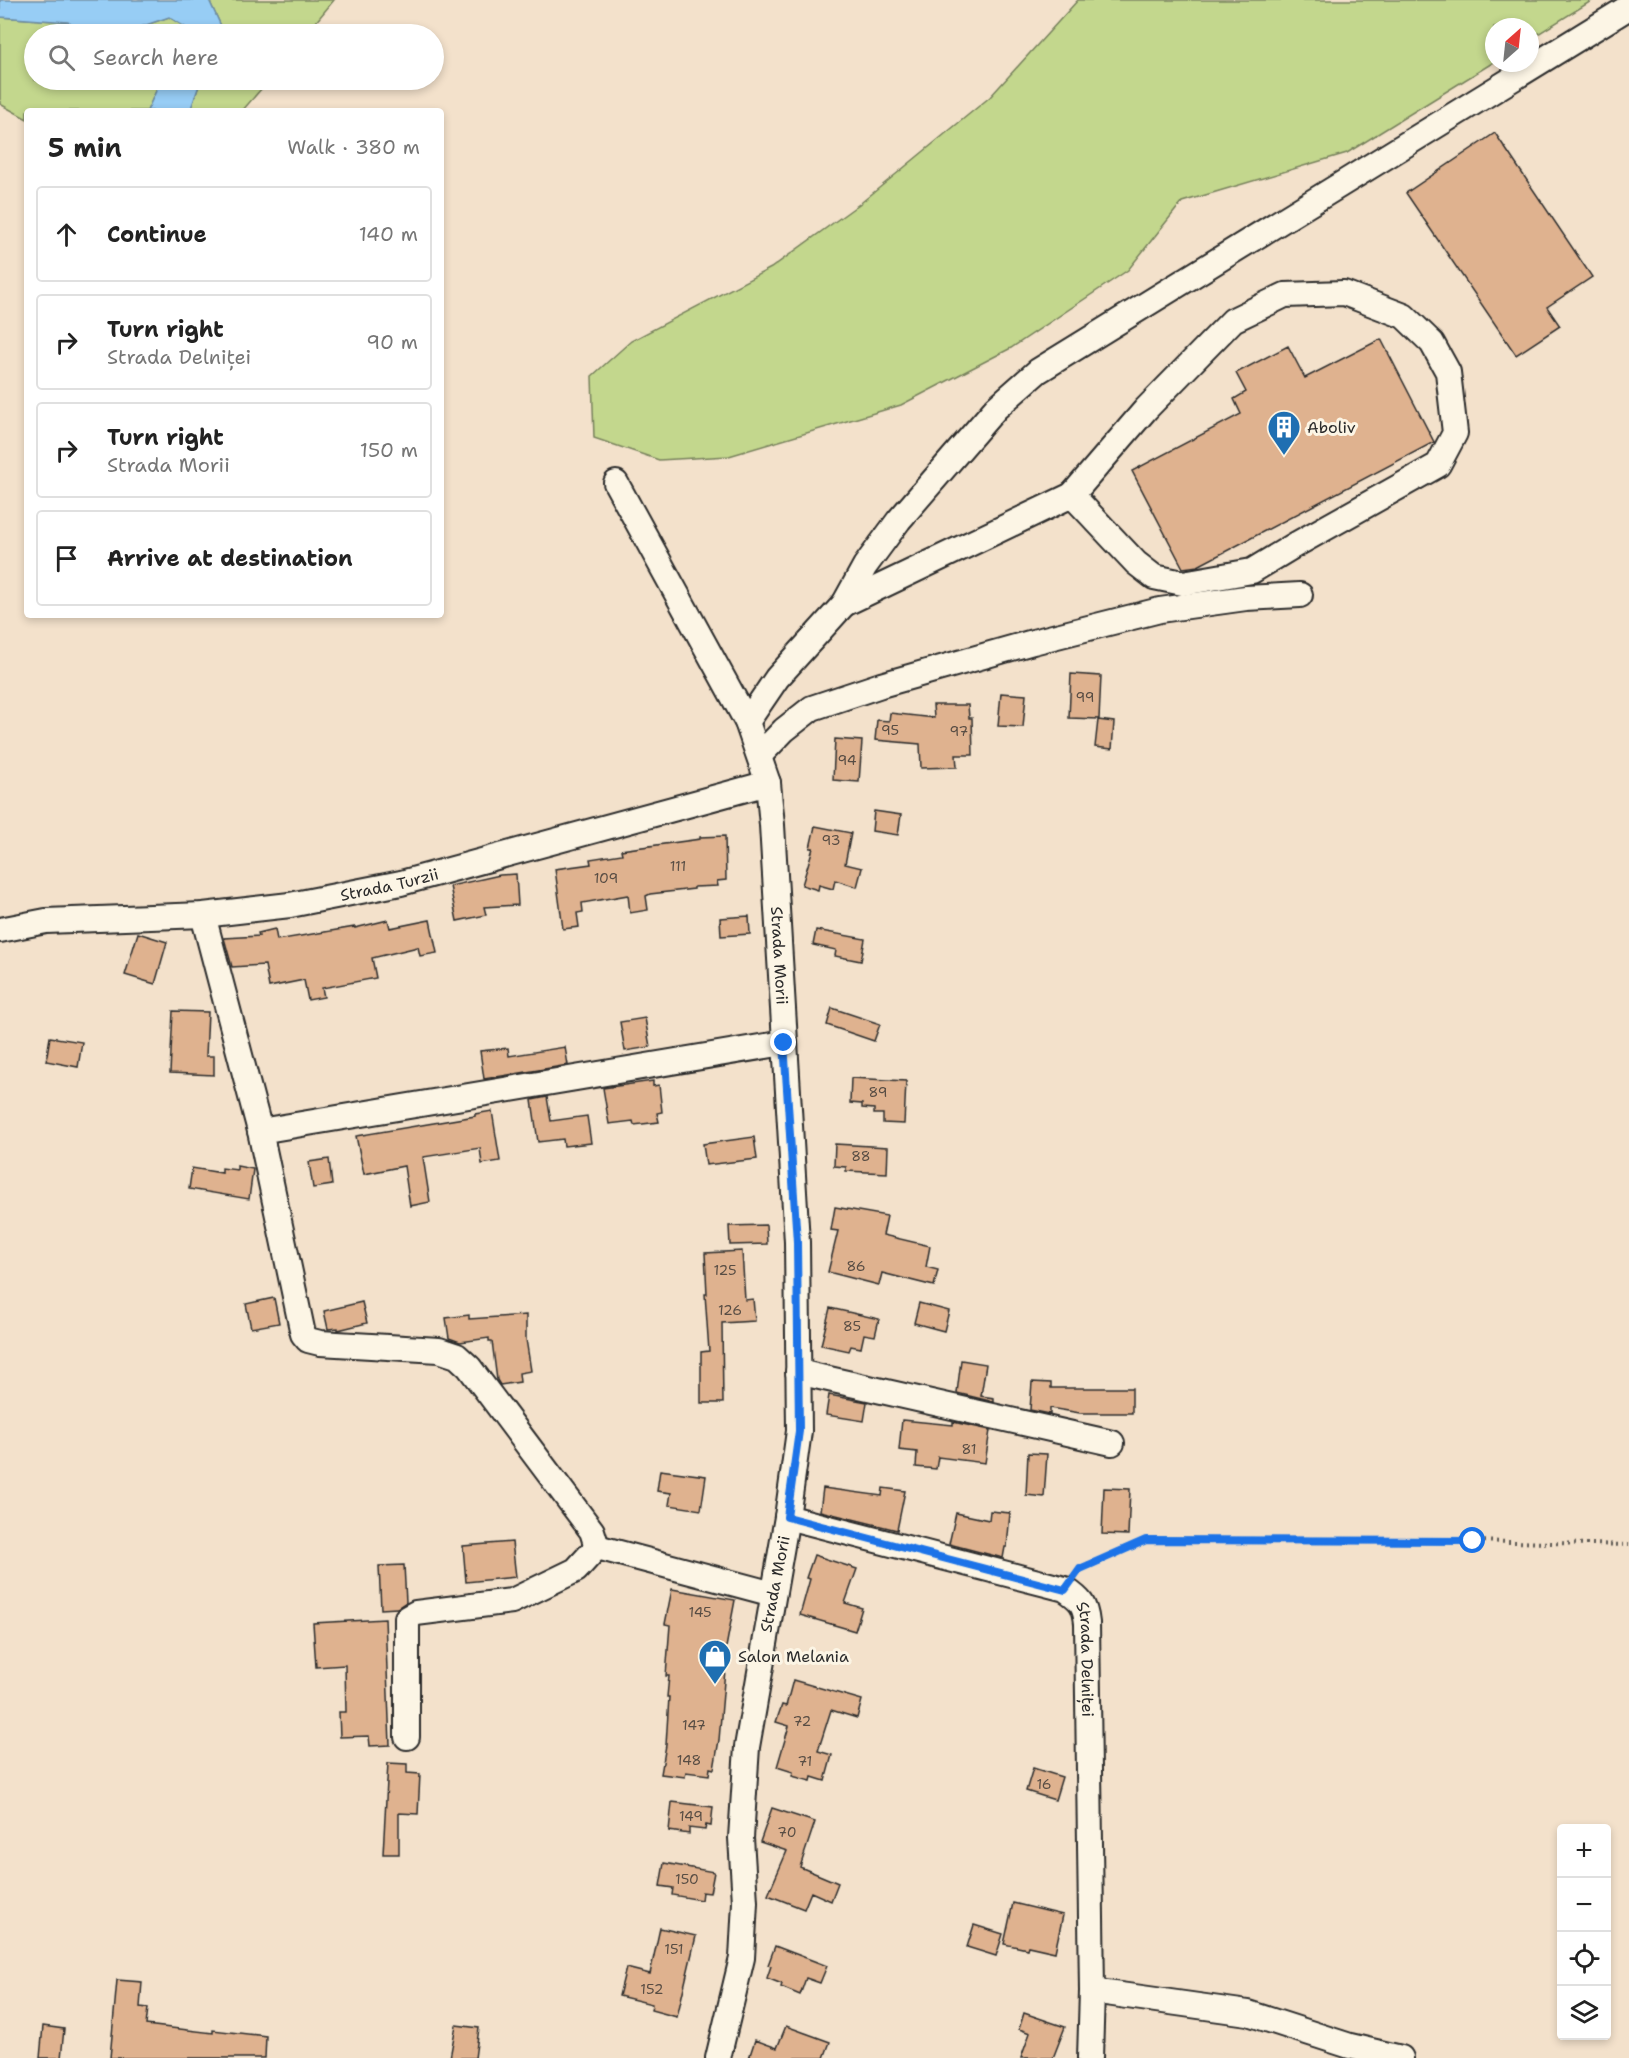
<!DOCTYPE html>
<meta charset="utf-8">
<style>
:root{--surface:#fff;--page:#f6f6f6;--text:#222;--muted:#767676;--line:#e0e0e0}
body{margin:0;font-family:"Shantell Sans",sans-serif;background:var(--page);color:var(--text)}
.controls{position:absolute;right:18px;bottom:18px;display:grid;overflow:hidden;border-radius:6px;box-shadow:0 3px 9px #0003}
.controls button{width:54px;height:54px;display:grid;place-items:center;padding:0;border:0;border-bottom:2px solid var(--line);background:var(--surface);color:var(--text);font:30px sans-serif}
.compass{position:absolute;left:1485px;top:18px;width:54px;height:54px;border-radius:50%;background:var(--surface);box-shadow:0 3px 9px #0003;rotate:27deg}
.stop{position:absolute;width:18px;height:18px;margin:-14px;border:4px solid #1a73e8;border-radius:50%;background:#fff}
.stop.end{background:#1a73e8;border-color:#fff;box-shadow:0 2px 6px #0008}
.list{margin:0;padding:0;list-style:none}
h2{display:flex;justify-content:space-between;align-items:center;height:78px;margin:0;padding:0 24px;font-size:26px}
h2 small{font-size:20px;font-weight:400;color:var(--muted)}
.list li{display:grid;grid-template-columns:39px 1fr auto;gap:18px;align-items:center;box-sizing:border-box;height:96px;margin:0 12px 12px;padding:0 12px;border:2px solid var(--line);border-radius:6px}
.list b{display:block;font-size:22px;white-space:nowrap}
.list p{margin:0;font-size:20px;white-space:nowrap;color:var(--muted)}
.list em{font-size:20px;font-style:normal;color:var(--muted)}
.icon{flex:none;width:33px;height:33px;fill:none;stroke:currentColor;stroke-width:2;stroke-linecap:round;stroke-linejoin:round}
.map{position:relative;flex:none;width:1629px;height:2058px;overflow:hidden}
.search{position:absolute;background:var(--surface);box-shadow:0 3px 9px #0003;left:24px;top:24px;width:420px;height:66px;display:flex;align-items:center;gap:15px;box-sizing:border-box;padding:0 21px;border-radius:33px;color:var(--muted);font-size:22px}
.panel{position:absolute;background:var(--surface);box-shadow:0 3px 9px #0003;left:24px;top:108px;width:420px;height:510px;border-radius:6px}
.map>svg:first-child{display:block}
</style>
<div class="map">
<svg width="1629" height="2058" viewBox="0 0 1629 2058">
<rect width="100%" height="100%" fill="#f3e1cb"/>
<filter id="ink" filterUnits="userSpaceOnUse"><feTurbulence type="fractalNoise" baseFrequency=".0167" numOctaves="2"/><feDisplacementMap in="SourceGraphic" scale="12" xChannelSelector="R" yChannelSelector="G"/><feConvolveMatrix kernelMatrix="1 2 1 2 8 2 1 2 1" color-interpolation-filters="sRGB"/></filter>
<g filter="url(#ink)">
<!-- green -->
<path fill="#c3d78d" stroke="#77815c" stroke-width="1.5" d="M 209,0 L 334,0 L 306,34 L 218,34 L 221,26 Z
M 1078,0 L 1593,0 L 1530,39 L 1530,27 L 1494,27 L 1494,62 L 1347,153 L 1182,202 L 1128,270 L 1011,348 L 901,405 L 729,456 L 659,460 L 594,438 L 592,376 L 631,341 L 771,268 L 862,202 L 990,97 Z
M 0,17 L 68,22 L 89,34 L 34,34 L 34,80 L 161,80 L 147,111 L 27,111 L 27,119 L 0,104 Z
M 169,17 L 186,27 L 182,34 L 120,34 Z
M 201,80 L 269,80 L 242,111 L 190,111 Z"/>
<!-- water -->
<path fill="#97cdf5" stroke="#6c8ca4" stroke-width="1.5" d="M 0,0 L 209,0 L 221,26 L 218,34 L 182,34 L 185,27 L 169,17 L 120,34 L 89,34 L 68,22 L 0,17 Z
M 161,80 L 201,80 L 190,111 L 147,111 Z"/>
<!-- building -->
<path fill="#dfb28f" stroke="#2b2b2b" stroke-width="1.5" d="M 1495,133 L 1592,277 L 1547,307 L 1560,326 L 1516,355 L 1406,193 Z
M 1381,339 L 1434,442 L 1198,566 L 1183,568 L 1132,471 L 1241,414 L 1234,399 L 1246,392 L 1236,373 L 1288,346 L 1305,378 Z
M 1071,674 L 1101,676 L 1099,719 L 1069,718 Z
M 1001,693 L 1026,695 L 1023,727 L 998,726 Z
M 933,705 L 968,705 L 969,718 L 972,718 L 973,755 L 956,755 L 957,767 L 921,768 L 920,744 L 875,740 L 877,720 L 889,721 L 890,713 L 934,718 Z
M 1098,720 L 1114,722 L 1112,749 L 1095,747 Z
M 835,739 L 862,741 L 859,782 L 833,780 Z
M 874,811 L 901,815 L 898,835 L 872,831 Z
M 815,826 L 851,833 L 845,864 L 862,868 L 857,887 L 835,880 L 833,889 L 819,885 L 818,890 L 802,885 L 813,848 L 810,848 Z
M 725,836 L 726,880 L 717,881 L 718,886 L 694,887 L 694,889 L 650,894 L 646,896 L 648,910 L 630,913 L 628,895 L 582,903 L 583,912 L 577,913 L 579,927 L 563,929 L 555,869 L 591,864 L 590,859 L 622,854 L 621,850 L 700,839 L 700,837 Z
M 516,874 L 518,905 L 484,907 L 486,915 L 457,921 L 450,886 L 500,875 Z
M 749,916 L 750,934 L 721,936 L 720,918 Z
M 388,920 L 390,928 L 430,920 L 437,953 L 420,956 L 418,947 L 372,958 L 376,978 L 322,988 L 324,997 L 308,1000 L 304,980 L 269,987 L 265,965 L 232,967 L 224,938 L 259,936 L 258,933 L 275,929 L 277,940 L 355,927 L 355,928 Z
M 816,930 L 865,939 L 861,961 L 835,956 L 836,950 L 813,945 Z
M 138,933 L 167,942 L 155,984 L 125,975 Z
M 832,1008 L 880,1024 L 874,1041 L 827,1025 Z
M 173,1011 L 208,1012 L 206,1056 L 214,1056 L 214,1075 L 170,1073 Z
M 645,1018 L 650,1047 L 625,1051 L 620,1022 Z
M 50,1037 L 82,1042 L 78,1067 L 46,1061 Z
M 565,1047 L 568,1065 L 484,1079 L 480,1051 L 508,1048 L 509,1056 Z
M 851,1078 L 906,1081 L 904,1124 L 883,1123 L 883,1114 L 874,1114 L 874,1109 L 862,1108 L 862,1104 L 850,1103 Z
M 653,1081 L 653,1086 L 659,1085 L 662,1112 L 657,1113 L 659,1122 L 634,1125 L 633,1121 L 609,1124 L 603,1088 Z
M 547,1097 L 551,1121 L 587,1116 L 591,1143 L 564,1146 L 563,1139 L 538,1142 L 532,1100 Z
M 492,1111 L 500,1161 L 482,1164 L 480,1148 L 423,1157 L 430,1202 L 410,1206 L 404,1166 L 364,1174 L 356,1136 L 475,1116 L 475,1114 Z
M 754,1137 L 757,1159 L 706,1165 L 703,1144 Z
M 835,1144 L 888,1147 L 887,1173 L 846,1171 L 846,1167 L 834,1166 Z
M 329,1159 L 332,1185 L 313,1188 L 309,1162 Z
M 237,1166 L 253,1169 L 249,1199 L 189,1189 L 192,1168 L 222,1173 L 222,1168 L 237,1170 Z
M 835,1207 L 887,1216 L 883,1235 L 930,1246 L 926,1267 L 938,1270 L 934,1286 L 882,1273 L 879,1285 L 828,1272 L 838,1231 L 831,1230 Z
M 766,1225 L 767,1244 L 730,1245 L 729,1226 Z
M 742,1251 L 745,1300 L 753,1299 L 755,1321 L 722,1323 L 723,1403 L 701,1403 L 701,1352 L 709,1351 L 705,1294 L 707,1294 L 705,1253 Z
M 274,1298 L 279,1323 L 251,1328 L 246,1304 Z
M 362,1302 L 367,1323 L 338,1330 L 338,1328 L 328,1329 L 324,1311 Z
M 919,1303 L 949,1311 L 944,1331 L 914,1323 Z
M 830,1308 L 879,1319 L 875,1336 L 864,1334 L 861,1348 L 851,1346 L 849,1351 L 821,1345 Z
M 469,1315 L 469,1319 L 526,1315 L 526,1339 L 531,1371 L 519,1373 L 520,1382 L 500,1385 L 497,1380 L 492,1341 L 489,1341 L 489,1338 L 460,1342 L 449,1338 L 446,1318 Z
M 961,1360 L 986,1364 L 981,1396 L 994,1398 L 994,1402 L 957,1393 Z
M 1032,1382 L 1051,1383 L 1051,1388 L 1132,1388 L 1132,1413 L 1080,1413 L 1050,1408 L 1050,1414 L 1030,1410 Z
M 829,1395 L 867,1402 L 864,1421 L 826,1415 Z
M 902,1420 L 953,1425 L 953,1422 L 990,1430 L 985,1463 L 938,1457 L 936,1469 L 916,1467 L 917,1452 L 899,1450 Z
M 1028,1453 L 1047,1454 L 1044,1497 L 1026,1495 Z
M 660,1470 L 706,1476 L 701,1510 L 669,1505 L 671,1493 L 657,1491 Z
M 823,1488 L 882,1496 L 883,1488 L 905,1491 L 897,1530 L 820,1511 Z
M 1104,1488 L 1130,1489 L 1128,1535 L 1102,1534 Z
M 990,1511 L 1010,1513 L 1007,1547 L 1005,1547 L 1003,1558 L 949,1544 L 956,1513 L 989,1520 Z
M 512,1542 L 516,1577 L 466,1582 L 463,1546 Z
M 814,1555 L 857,1569 L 845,1603 L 862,1608 L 855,1631 L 800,1615 L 810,1579 L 806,1578 Z
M 404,1565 L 406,1602 L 397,1608 L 381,1609 L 379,1566 Z
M 672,1589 L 735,1600 L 724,1658 L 726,1658 L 719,1740 L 714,1769 L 710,1768 L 709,1775 L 686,1772 L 685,1777 L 661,1774 L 666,1745 L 669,1697 L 667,1697 L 669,1676 L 666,1676 L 670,1625 L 665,1624 Z
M 385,1619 L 390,1745 L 370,1746 L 369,1736 L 340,1737 L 339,1712 L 346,1712 L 345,1665 L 316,1667 L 313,1623 Z
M 793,1680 L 862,1700 L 857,1718 L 831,1710 L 818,1751 L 832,1755 L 825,1781 L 812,1777 L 811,1781 L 792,1776 L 793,1772 L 777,1767 L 789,1726 L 776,1722 L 782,1705 L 786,1706 Z
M 388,1763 L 407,1764 L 407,1773 L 420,1774 L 418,1814 L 399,1813 L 399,1854 L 383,1854 Z
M 1033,1768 L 1062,1777 L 1055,1800 L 1026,1791 Z
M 672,1802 L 713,1807 L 711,1826 L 706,1825 L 705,1830 L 689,1828 L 689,1834 L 669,1831 Z
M 772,1808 L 815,1822 L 800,1867 L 838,1883 L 831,1901 L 811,1892 L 804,1909 L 768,1895 L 787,1851 L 760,1842 Z
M 664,1863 L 714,1872 L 710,1893 L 702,1892 L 701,1900 L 672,1895 L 673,1888 L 660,1886 Z
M 1013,1903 L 1063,1915 L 1055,1952 L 1028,1946 L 1027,1949 L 1004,1944 Z
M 974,1925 L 1003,1934 L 996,1956 L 967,1947 Z
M 660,1928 L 696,1936 L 677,2017 L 651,2010 L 652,2004 L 619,1996 L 626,1968 L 650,1974 Z
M 775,1946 L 827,1966 L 820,1983 L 806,1978 L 800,1995 L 781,1987 L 782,1984 L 767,1978 L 771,1966 L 768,1965 Z
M 117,1980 L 142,1982 L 140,2007 L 148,2008 L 146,2025 L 213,2033 L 213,2030 L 266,2036 L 265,2058 L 110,2058 Z
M 1024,2013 L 1065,2027 L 1053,2058 L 1021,2058 L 1030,2033 L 1019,2029 Z
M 456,2025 L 479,2028 L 475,2058 L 450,2058 Z
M 43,2026 L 64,2029 L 61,2058 L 40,2058 Z
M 786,2026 L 830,2042 L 824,2058 L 749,2058 L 755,2040 L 777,2048 Z"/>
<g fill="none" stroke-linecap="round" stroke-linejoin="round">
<defs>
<g id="minor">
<path d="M 1344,293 L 1404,316 L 1432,343 L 1448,372 L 1455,433 L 1438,465 L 1295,545 L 1252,571 L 1183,583 L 1154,577 L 1136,563 L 1072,495 L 1146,409 L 1233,320 L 1285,295 Z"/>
<path id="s1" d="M 616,483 L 747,722 L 768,783 L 772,825 L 797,1242 L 799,1431 L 787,1517 L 747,1747 L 741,1838 L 745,1902 L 742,1958 L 718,2058"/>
<path d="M 844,604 L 1072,495"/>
<path d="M 747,722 L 777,678 L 844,604 L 865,566 L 899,520 L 996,408 L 1038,371 L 1629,7"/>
<path d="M 760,755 L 784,730 L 812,708 L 881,685 L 1033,642 L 1160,610 L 1246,598 L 1300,595"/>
<path d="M 203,915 L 260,1131 L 303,1334 L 308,1340 L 320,1343 L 439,1350 L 457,1356 L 469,1367 L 592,1531 L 597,1547 L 576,1570 L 512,1601 L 416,1613 L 407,1618 L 407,1737"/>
<path id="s2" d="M 0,930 L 46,921 L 203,915 L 290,905 L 401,883 L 768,783"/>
<path d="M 260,1131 L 784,1043"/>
<path d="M 798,1372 L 1112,1443"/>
<path id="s3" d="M 787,1517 L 1065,1589 C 1081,1600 1085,1604 1087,1623 L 1092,1991 L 1090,2058"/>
<path d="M 597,1547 L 773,1594"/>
<path d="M 1092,1991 L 1248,2013 L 1350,2046 L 1401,2058"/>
</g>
</defs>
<!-- minor casing -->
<use href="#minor" stroke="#2b2b2b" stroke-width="28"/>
<!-- path -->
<path stroke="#2b2b2b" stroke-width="4" stroke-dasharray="1.5 4.5" stroke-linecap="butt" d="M 1078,1572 L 1080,1569 L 1146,1540 L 1473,1541 L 1629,1545"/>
<!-- minor -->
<use href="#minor" stroke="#fcf5e5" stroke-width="24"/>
</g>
</g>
<g fill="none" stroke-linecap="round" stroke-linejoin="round" filter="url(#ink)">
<!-- route -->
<path stroke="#1a73e8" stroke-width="8" d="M 784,1043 L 797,1242 L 799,1431 L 787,1517 L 1065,1590 L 1080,1569 L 1146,1540 L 1473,1541"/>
</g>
<!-- icons -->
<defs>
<symbol id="building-pin" viewBox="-11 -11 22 30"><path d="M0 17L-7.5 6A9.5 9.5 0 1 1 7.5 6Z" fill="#1f6fb2" stroke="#fcf5e5"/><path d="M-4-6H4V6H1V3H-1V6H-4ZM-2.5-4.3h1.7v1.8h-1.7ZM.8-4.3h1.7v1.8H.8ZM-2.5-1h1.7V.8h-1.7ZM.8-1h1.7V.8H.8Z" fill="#fff"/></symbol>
<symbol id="shop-pin" viewBox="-11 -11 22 30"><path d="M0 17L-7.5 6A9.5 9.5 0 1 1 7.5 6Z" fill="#1f6fb2" stroke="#fcf5e5"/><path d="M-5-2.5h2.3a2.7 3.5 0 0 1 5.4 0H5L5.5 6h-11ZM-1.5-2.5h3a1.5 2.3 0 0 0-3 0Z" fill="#fff"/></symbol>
</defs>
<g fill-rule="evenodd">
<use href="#building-pin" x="1265" y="408" width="38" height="52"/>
<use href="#shop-pin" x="696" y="1637" width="38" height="52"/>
</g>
<g text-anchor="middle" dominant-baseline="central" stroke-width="6" stroke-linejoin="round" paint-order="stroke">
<!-- number labels -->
<g font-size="14" fill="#584d44">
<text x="1085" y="697">99</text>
<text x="890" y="730">95</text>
<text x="959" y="731">97</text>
<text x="847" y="760">94</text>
<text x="831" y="840">93</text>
<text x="678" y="866">111</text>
<text x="606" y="878">109</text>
<text x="878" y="1092">89</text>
<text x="861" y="1156">88</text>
<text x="856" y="1266">86</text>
<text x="725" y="1270">125</text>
<text x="730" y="1310">126</text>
<text x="852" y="1326">85</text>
<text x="969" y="1449">81</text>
<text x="700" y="1612">145</text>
<text x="802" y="1721">72</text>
<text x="694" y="1725">147</text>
<text x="689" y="1760">148</text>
<text x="805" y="1761">71</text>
<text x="1044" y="1784">16</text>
<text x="691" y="1816">149</text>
<text x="787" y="1832">70</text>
<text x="687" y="1879">150</text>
<text x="674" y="1949">151</text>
<text x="652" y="1989">152</text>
</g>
<!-- poi labels -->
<g font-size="16" fill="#2b2b2b" stroke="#fcf5e5" text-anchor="start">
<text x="1307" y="427">Aboliv</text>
<text x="738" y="1656">Salon Melania</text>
</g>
<!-- street labels -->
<g font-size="16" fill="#2b2b2b" stroke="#fcf5e5">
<text stroke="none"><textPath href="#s2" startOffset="393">Strada Turzii</textPath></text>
<text stroke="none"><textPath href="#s1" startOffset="510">Strada Morii</textPath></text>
<text transform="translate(775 1584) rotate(-79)">Strada Morii</text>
<text stroke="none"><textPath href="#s3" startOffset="366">Strada Delniței</textPath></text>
</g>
</g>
</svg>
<div class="controls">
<button>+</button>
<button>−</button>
<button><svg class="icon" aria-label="locate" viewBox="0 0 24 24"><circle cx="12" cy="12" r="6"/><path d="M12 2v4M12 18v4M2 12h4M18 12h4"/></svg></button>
<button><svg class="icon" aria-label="layers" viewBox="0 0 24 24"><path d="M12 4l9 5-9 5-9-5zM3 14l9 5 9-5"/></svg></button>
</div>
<svg class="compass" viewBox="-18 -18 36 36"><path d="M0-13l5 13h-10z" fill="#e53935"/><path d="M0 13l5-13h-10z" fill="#767676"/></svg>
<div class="stop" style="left:1473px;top:1541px"></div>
<div class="stop end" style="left:784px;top:1043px"></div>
<div class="search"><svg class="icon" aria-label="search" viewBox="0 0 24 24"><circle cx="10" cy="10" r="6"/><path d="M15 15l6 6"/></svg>Search here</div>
<section class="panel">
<h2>5 min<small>Walk · 380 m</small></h2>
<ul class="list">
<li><svg class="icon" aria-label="ahead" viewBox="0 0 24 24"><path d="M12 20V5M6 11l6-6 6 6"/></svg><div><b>Continue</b></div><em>140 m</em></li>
<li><svg class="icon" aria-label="right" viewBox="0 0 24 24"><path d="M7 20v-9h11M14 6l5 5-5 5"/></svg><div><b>Turn right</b><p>Strada Delniței</p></div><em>90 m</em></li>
<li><svg class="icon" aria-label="right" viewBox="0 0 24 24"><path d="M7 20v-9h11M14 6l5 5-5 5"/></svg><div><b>Turn right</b><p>Strada Morii</p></div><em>150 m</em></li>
<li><svg class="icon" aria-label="arrive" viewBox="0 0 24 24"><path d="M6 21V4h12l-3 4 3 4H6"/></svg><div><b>Arrive at destination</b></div></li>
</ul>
</section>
</div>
